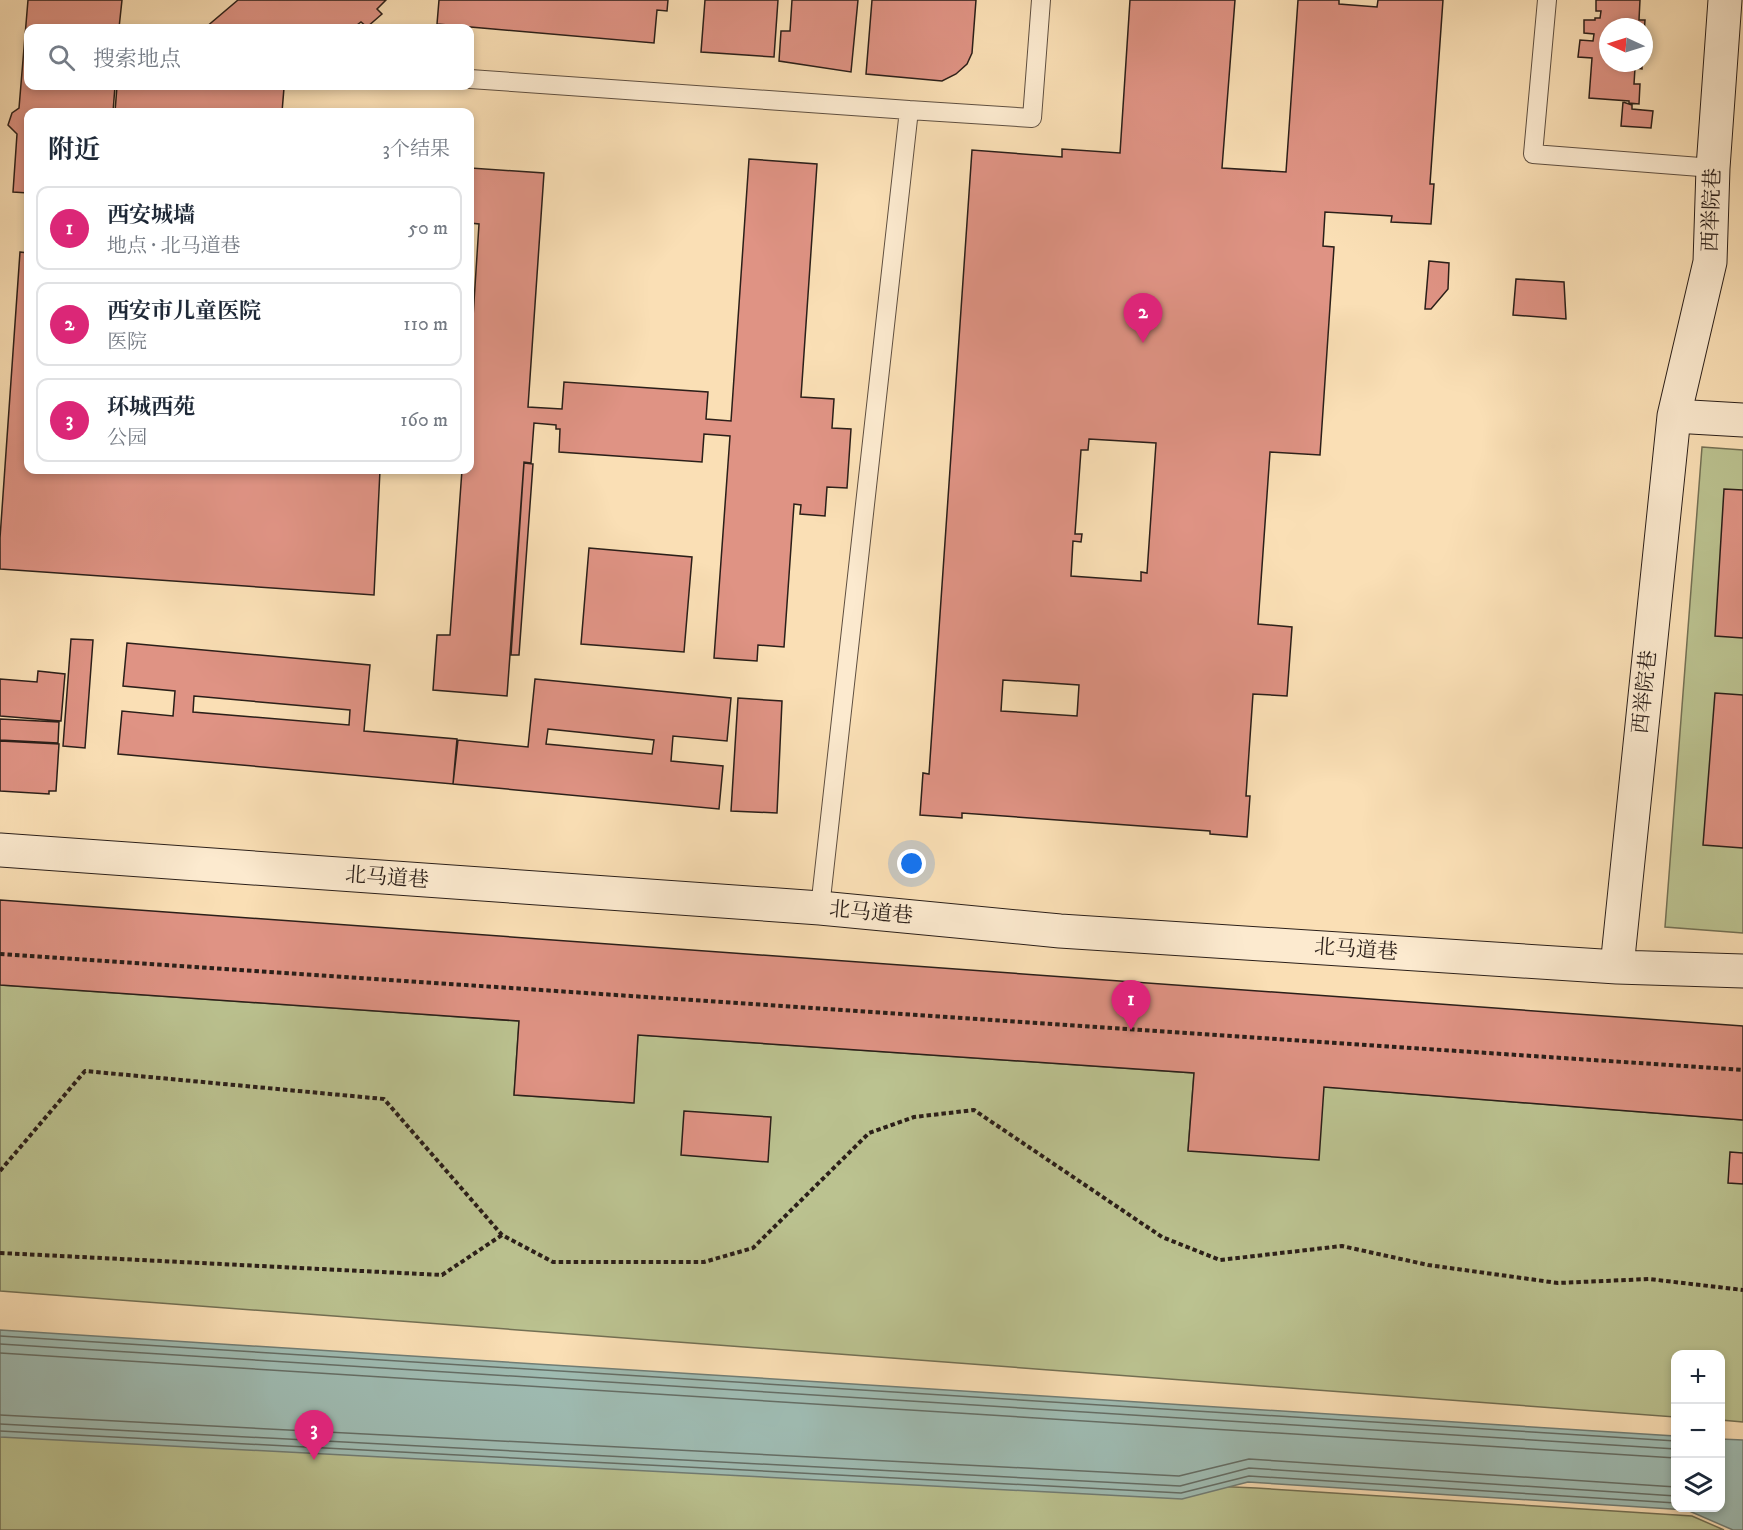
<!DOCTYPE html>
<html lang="zh">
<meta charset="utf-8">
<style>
:root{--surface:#fff;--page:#f2f2f3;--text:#1f2937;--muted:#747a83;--line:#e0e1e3;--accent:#db2777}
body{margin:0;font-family:"IM FELL DW Pica","Noto Serif SC",serif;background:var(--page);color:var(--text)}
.controls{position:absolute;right:18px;bottom:18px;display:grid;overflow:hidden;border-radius:12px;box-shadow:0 3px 9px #0003}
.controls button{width:54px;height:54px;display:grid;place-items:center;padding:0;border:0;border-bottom:2px solid var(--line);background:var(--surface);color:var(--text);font:30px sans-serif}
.compass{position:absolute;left:1599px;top:18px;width:54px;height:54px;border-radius:50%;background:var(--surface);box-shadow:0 3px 9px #0003;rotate:274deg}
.you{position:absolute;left:912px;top:864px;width:21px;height:21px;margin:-15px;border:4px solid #fff;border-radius:50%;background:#1a73e8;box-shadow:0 0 0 9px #1a73e833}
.badge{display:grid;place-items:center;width:39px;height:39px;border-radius:50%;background:var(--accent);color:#fff;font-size:20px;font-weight:700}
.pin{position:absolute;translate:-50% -50px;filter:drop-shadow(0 2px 3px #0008)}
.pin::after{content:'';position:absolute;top:32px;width:21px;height:18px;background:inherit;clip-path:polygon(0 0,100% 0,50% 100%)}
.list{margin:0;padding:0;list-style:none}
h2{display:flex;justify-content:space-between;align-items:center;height:78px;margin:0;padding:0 24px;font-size:26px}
h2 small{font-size:20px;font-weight:400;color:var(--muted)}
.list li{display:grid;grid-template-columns:39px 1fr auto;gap:18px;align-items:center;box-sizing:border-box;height:84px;margin:0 12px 12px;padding:0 12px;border:2px solid var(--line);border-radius:12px}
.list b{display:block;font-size:22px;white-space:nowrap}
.list p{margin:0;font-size:20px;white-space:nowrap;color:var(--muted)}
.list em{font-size:20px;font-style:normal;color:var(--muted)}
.icon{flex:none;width:33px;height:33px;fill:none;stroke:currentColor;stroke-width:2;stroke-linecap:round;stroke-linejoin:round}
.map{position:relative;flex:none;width:1743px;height:1530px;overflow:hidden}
.search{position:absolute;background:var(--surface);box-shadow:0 3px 9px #0003;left:24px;top:24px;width:450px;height:66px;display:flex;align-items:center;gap:15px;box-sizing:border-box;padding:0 21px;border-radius:12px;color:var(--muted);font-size:22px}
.panel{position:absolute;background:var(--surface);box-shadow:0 3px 9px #0003;left:24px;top:108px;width:450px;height:366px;border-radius:12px}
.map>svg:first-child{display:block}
</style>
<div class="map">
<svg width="1743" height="1530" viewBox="0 0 1743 1530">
<rect width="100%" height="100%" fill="#fadfb5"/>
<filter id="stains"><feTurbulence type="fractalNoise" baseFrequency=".00333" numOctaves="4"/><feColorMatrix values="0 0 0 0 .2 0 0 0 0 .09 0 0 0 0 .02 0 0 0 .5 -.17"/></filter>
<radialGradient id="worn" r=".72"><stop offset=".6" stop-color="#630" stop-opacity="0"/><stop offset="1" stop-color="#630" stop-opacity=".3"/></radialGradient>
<!-- green -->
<path fill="#bbc290" stroke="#737054" stroke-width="1.5" d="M 1702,447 L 1743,450 L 1743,933 L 1665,927 Z
M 0,985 L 519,1021 L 514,1095 L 633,1103 L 638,1035 L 1194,1073 L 1188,1150 L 1324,1087 L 1743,1120 L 1743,1422 L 1721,1420 L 1720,1354 L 1676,1354 L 1675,1417 L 0,1291 Z
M 0,1432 L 1256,1488 L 1692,1516 L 1724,1530 L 0,1530 Z"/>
<!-- water -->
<path fill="#9fbcb3" stroke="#717d75" stroke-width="1.5" d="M 0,1330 L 1675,1436 L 1676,1508 L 1720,1508 L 1721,1439 L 1743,1440 L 1743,1530 L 1733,1530 L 1687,1510 L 1248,1482 L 1182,1499 L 0,1437 Z"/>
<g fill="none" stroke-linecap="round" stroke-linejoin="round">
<!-- shore -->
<path stroke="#656e66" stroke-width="1.5" d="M 0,1336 L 1676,1441
M 0,1344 L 1676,1449
M 0,1353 L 1676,1458
M 0,1415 L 1179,1476 L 1249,1459 L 1676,1487
M 0,1424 L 1180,1486 L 1249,1468 L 1676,1496
M 0,1431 L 1181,1493 L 1249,1476 L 1676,1503"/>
</g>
<!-- building -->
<path fill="#df9384" stroke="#2b1f19" stroke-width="1.5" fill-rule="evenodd" d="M 28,0 L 122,0 L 119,28 L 28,28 L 28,86 L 115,86 L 113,112 L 28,112 L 28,193 L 13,192 L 17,134 L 8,125 L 12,113 L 19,108 Z
M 238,0 L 386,0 L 377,9 L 382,14 L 367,27 L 361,22 L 353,28 L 205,28 Z
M 439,0 L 668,0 L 667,11 L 657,10 L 654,43 L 437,24 Z
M 705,0 L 778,0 L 774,57 L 701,52 Z
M 792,0 L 858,0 L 851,72 L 779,61 L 781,31 L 790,31 Z
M 872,0 L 976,0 L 972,53 L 967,64 L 956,74 L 942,81 L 866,74 Z
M 1130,0 L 1235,0 L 1222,168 L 1286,172 L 1298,0 L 1339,0 L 1339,4 L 1377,7 L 1378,0 L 1443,0 L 1430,184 L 1434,184 L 1431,224 L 1391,222 L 1392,216 L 1325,212 L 1323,246 L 1334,247 L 1320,455 L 1270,452 L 1258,624 L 1292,627 L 1287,696 L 1253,694 L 1246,796 L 1250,796 L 1247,837 L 1210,834 L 1210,831 L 962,813 L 962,818 L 920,815 L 923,773 L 929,774 L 972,150 L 1062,157 L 1062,149 L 1120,153 ZM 1089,439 L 1156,443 L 1147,573 L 1141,572 L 1141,581 L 1071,576 L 1073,541 L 1081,542 L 1082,534 L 1075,534 L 1081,450 L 1088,450 ZM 1003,680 L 1079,685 L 1077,716 L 1001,711 Z
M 1596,0 L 1640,0 L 1639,20 L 1645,20 L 1644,34 L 1644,27 L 1608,27 L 1608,63 L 1642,63 L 1642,69 L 1635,68 L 1634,84 L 1640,84 L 1639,104 L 1629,103 L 1629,101 L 1589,98 L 1592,58 L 1578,57 L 1580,40 L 1593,41 L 1594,34 L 1584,33 L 1584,20 L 1595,20 L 1595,18 L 1600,18 L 1601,11 L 1596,11 Z
M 117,86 L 287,86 L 284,88 L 282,112 L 115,112 Z
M 1623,102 L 1632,105 L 1632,109 L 1653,111 L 1651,128 L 1621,126 Z
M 749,159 L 817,164 L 801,397 L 834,399 L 832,428 L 851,429 L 847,488 L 827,487 L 825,516 L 800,514 L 801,505 L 794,504 L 784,647 L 758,645 L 757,661 L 714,658 L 730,436 L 704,434 L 702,462 L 559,452 L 560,429 L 556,429 L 556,425 L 534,423 L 531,463 L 524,462 L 507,696 L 433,690 L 437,635 L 450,635 L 462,470 L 470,470 L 470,364 L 479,224 L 470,223 L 471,168 L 544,173 L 528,407 L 562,409 L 564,382 L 708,392 L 706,419 L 731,421 Z
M 20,252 L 28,253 L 28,470 L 380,470 L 374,595 L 0,569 L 0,538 Z
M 1429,261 L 1449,263 L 1448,289 L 1431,309 L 1425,309 Z
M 1516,279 L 1564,282 L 1566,319 L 1513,315 Z
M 524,463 L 533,464 L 519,655 L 511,655 Z
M 1724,489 L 1743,490 L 1743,638 L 1715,636 Z
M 589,548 L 692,557 L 684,652 L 581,644 Z
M 71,639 L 93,640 L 85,748 L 63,746 Z
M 127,643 L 370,665 L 364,731 L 457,739 L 453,784 L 118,754 L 122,711 L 173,716 L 175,691 L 123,686 ZM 194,696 L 350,710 L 349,725 L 193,712 Z
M 38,671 L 65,674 L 61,721 L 0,716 L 0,679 L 37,682 Z
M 535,679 L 731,698 L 727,741 L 673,736 L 671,761 L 723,766 L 719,809 L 453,784 L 458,740 L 528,747 ZM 548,729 L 654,740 L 652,754 L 546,744 Z
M 1715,693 L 1743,695 L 1743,848 L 1703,845 Z
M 738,698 L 782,701 L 777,813 L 731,811 Z
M 0,719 L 59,722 L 58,743 L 0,740 Z
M 0,741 L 59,744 L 56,791 L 49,791 L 49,794 L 0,791 Z
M 0,900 L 1743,1026 L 1743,1120 L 1324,1087 L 1319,1160 L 1188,1151 L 1194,1073 L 638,1035 L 634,1103 L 514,1095 L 519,1021 L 0,985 Z
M 684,1111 L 771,1117 L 768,1162 L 681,1155 Z
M 1730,1152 L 1743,1153 L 1743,1184 L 1728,1183 Z"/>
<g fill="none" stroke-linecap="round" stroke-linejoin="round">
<defs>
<path id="lane" d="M 1547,0 L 1533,154 L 1713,168
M 470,79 L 909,110
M 820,908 L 909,110 L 1032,118 L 1041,0"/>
<path id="secondary" d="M 1674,416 L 1743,420
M 0,850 L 820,908 L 1060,931 L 1617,967 L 1743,971
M 1617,967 L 1674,416 L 1710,262 L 1713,168 L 1725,0"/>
</defs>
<!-- lane casing -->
<use href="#lane" stroke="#5f4f40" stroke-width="20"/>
<!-- secondary casing -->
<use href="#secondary" stroke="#2b1f19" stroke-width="35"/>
<!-- path -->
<path stroke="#2b1f19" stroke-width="4" stroke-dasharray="4.5 3" stroke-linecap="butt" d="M 0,954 L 1743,1070
M 0,1171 L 85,1071 L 384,1099 L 502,1235 L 553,1262 L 704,1262 L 753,1248 L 869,1133 L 914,1117 L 974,1110 L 1162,1237 L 1220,1260 L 1342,1246 L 1428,1265 L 1558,1283 L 1649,1279 L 1743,1290
M 0,1253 L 442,1275 L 502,1235"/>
<!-- lane -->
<use href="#lane" stroke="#fceacf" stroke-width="18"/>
<!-- secondary -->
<use href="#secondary" stroke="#fceacf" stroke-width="33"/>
</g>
<g text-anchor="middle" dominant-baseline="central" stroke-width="4.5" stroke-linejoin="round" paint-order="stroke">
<!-- street labels -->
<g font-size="21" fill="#2b1f19" stroke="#fceacf">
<text transform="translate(1712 210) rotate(-88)">西举院巷</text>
<text transform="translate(1645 692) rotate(-84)">西举院巷</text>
<text transform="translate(387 878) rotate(4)">北马道巷</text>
<text transform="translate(871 913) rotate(5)">北马道巷</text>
<text transform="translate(1356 950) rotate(4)">北马道巷</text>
</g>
</g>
<rect width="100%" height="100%" filter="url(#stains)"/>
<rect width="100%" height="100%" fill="url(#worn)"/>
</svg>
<div class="controls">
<button>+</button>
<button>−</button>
<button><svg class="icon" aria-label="layers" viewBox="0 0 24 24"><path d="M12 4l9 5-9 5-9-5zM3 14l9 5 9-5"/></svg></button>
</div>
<svg class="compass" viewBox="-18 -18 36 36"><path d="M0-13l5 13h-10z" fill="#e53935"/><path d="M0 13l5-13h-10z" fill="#747a83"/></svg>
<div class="you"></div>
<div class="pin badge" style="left:1131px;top:1030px">1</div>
<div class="pin badge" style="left:1143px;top:343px">2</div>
<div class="pin badge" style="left:314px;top:1460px">3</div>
<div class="search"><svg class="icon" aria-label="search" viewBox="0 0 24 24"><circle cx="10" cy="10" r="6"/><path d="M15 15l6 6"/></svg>搜索地点</div>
<section class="panel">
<h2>附近<small>3个结果</small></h2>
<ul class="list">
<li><span class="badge">1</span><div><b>西安城墙</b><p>地点 · 北马道巷</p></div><em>50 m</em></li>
<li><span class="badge">2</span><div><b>西安市儿童医院</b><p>医院</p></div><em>110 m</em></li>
<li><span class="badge">3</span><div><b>环城西苑</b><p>公园</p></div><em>160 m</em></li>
</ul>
</section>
</div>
